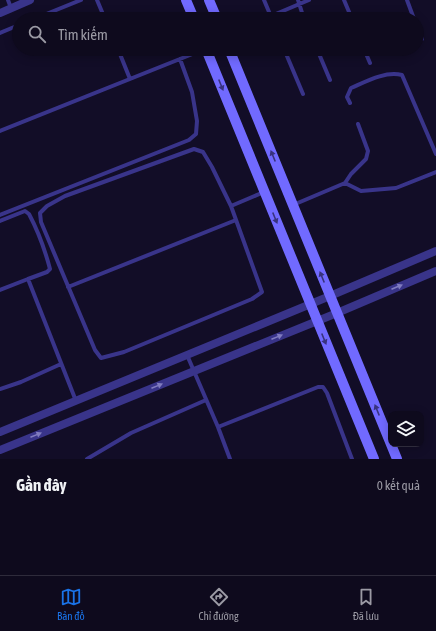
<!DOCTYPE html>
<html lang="vi">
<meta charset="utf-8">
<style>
:root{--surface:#0e0a1d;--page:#171326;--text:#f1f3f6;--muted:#9b9aa4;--line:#2e2b3b;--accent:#1a73e8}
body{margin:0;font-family:"Asap Condensed",sans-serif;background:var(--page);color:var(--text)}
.controls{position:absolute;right:12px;bottom:12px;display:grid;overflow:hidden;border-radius:8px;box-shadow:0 2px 10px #0003}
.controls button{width:36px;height:36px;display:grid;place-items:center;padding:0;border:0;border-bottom:1px solid var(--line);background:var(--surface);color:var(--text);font:20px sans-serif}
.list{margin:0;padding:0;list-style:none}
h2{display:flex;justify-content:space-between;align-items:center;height:52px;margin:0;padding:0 16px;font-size:17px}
h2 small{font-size:13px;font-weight:400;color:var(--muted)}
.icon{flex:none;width:22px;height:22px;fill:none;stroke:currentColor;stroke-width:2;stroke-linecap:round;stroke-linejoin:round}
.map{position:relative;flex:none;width:436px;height:459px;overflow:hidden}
.search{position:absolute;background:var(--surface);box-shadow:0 2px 10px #0003;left:12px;right:12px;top:12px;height:44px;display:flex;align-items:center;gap:10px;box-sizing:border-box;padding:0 14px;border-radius:22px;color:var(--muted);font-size:15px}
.sheet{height:116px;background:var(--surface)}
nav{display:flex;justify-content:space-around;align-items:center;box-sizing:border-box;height:56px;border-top:1px solid var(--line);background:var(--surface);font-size:11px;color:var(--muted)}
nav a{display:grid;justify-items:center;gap:2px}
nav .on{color:var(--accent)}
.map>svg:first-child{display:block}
</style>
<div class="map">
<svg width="436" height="459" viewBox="0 0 436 459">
<rect width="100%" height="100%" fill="#120d27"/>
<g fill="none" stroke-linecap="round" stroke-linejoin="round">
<!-- lane -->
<path stroke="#39348a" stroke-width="4" d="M 8,0 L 11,8
M 97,0 L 105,19
M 264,0 L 272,19
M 298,0 L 304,19
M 344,0 L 352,19
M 407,0 L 414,19
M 34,19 L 81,0
M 264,19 L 309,0
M 417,27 L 422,39
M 0,33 L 19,25
M 118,49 L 130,79
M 284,49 L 303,94
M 317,49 L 330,80
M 364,49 L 370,63
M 350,103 L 347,97 L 351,88 C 367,81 385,71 402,75 L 436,154
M 0,131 L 205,49
M 345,183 L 361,191 L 396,188 L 436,172
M 293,205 L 345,183 L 351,174 L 366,159 L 368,151 L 358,124
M 231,206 L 262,292 L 252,299 L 124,352 L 101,358 L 95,350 L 41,222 L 40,213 L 47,206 L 65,196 L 194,149 L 203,152 L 212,167 L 231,206 L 264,192
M 0,215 L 189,140 L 196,134 L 197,121 L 192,92 L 180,59
M 0,221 L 25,211 L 29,214 C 38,231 45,250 50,269 L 47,272 L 28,279 L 76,401
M 68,287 L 236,220
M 0,290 L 28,279
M 187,355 L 218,427 L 230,459
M 0,389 L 21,382 L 61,364
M 218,427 L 318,387 L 323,387 L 327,393 L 352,459
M 87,459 L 131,433 L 206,400"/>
<!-- street -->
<path stroke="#39348a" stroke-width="8" d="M 0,13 L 30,0
M 0,432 L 330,296 L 436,251
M 0,450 L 337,313 L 436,271"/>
<!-- secondary -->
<path stroke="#716aff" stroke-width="10" d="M 186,0 L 194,19
M 209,0 L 217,19
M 206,49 L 374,459
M 229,49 L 397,459"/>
</g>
<!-- one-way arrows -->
<defs><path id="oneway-solid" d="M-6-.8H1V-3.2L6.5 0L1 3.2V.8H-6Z"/></defs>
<g fill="#38327d">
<use href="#oneway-solid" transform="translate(221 85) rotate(68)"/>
<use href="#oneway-solid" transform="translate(273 156) rotate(-112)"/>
<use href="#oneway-solid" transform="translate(275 218) rotate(68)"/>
<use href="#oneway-solid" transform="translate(322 277) rotate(-112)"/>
<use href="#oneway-solid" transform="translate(324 339) rotate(68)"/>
<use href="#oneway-solid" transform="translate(377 410) rotate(-112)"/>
</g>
<g fill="#817cbf">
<use href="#oneway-solid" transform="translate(397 287) rotate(-23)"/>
<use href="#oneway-solid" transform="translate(277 337) rotate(-22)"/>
<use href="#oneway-solid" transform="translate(157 386) rotate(-22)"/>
<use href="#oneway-solid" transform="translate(36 435) rotate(-22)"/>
</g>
</svg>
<div class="controls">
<button><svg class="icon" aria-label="layers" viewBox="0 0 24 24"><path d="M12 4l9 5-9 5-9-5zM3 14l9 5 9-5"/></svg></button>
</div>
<div class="search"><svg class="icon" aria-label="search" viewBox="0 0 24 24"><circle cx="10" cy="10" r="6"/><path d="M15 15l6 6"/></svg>Tìm kiếm</div>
</div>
<section class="sheet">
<h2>Gần đây<small>0 kết quả</small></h2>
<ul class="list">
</ul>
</section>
<nav>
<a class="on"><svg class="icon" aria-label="map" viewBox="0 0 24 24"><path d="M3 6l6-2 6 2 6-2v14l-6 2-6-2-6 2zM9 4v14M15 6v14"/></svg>Bản đồ</a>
<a><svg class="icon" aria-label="directions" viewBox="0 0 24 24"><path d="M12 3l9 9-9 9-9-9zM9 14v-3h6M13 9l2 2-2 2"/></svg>Chỉ đường</a>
<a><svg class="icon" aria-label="saved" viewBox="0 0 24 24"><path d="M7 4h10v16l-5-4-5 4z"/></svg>Đã lưu</a>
</nav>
